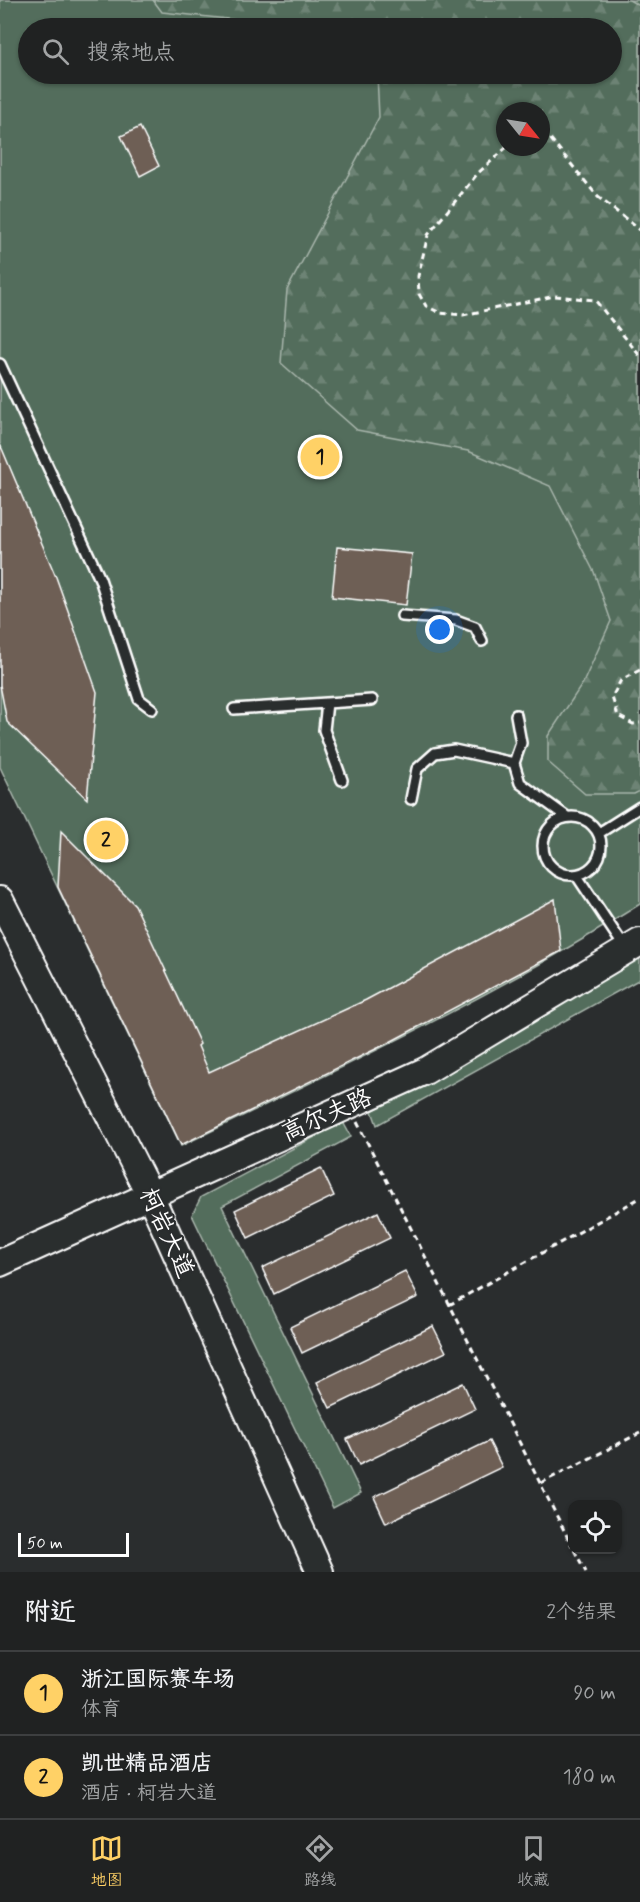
<!DOCTYPE html>
<html lang="zh">
<meta charset="utf-8">
<style>
:root{--surface:#202222;--page:#2d2f2f;--text:#f1f3f6;--muted:#a2a4a5;--line:#3d3f40;--accent:#ffd166}
body{margin:0;font-family:Mynerve,"LXGW WenKai TC",sans-serif;background:var(--page);color:var(--text)}
.controls{position:absolute;right:18px;bottom:18px;display:grid;overflow:hidden;border-radius:12px;box-shadow:0 2px 4px #0004}
.controls button{width:54px;height:54px;display:grid;place-items:center;padding:0;border:0;border-bottom:2px solid var(--line);background:var(--surface);color:var(--text);font:30px sans-serif}
.compass{position:absolute;left:496px;top:102px;width:54px;height:54px;border-radius:50%;background:var(--surface);box-shadow:0 2px 4px #0004;rotate:120deg}
.scale{position:absolute;left:18px;bottom:15px;width:111px;box-sizing:border-box;padding-left:6px;border:3px solid #fff;border-top:0;font-size:16px;line-height:21px;white-space:nowrap;color:#fff;-webkit-text-stroke:4px #2a2d2e;paint-order:stroke}
.you{position:absolute;left:440px;top:630px;width:21px;height:21px;margin:-15px;border:4px solid #fff;border-radius:50%;background:#1a73e8;box-shadow:0 0 0 9px #1a73e833}
.badge{display:grid;place-items:center;width:39px;height:39px;border-radius:50%;background:var(--accent);color:#111;font-size:20px;font-weight:700}
.pin{position:absolute;translate:-50% -50%;border:3px solid #fff;box-shadow:0 2px 6px #0006}
.list{margin:0;padding:0;list-style:none}
h2{display:flex;justify-content:space-between;align-items:center;height:78px;margin:0;padding:0 24px;font-size:26px}
h2 small{font-size:20px;font-weight:400;color:var(--muted)}
.list li{display:grid;grid-template-columns:39px 1fr auto;gap:18px;align-items:center;box-sizing:border-box;height:84px;padding:0 24px;border-top:2px solid var(--line)}
.list b{display:block;font-size:22px;white-space:nowrap}
.list p{margin:0;font-size:20px;white-space:nowrap;color:var(--muted)}
.list em{font-size:20px;font-style:normal;color:var(--muted)}
.icon{flex:none;width:33px;height:33px;fill:none;stroke:currentColor;stroke-width:2;stroke-linecap:round;stroke-linejoin:round}
.map{position:relative;flex:none;width:640px;height:1572px;overflow:hidden}
.search{position:absolute;background:var(--surface);box-shadow:0 2px 4px #0004;left:18px;right:18px;top:18px;height:66px;display:flex;align-items:center;gap:15px;box-sizing:border-box;padding:0 21px;border-radius:33px;color:var(--muted);font-size:22px}
.sheet{height:246px;background:var(--surface)}
nav{display:flex;justify-content:space-around;align-items:center;box-sizing:border-box;height:84px;border-top:2px solid var(--line);background:var(--surface);font-size:16px;color:var(--muted)}
nav a{display:grid;justify-items:center;gap:3px}
nav .on{color:var(--accent)}
.map>svg:first-child{display:block}
</style>
<div class="map">
<svg width="640" height="1572" viewBox="0 0 640 1572">
<defs>
<pattern id="forest-firs" width="22" height="20" patternUnits="userSpaceOnUse" patternTransform="scale(1.5)"><rect width="22" height="20" fill="#536d5b"/><path d="M5 1l3.5 6h-7zM16 11l3.5 6h-7z" fill="#6d8374"/></pattern>
</defs>
<rect width="100%" height="100%" fill="#2a2d2e"/>
<filter id="ink" filterUnits="userSpaceOnUse"><feTurbulence type="fractalNoise" baseFrequency=".0167" numOctaves="2"/><feDisplacementMap in="SourceGraphic" scale="12" xChannelSelector="R" yChannelSelector="G"/><feConvolveMatrix kernelMatrix="1 2 1 2 8 2 1 2 1" color-interpolation-filters="sRGB"/></filter>
<g filter="url(#ink)">
<!-- green -->
<path fill="#536d5b" stroke="#a9b6ad" stroke-width="1.5" fill-rule="evenodd" d="M 0,0 L 640,0 L 640,904 C 494,997 336,1070 181,1146 L 0,767 ZM 28,28 L 612,28 L 612,74 L 28,74 ZM 505,111 L 541,111 L 541,147 L 505,147 Z
M 640,957 L 640,979 L 377,1125 L 372,1111 Z
M 343,1122 L 351,1137 L 222,1206 L 361,1493 L 333,1508 L 192,1215 L 201,1197 Z"/>
<!-- forest -->
<path fill="url(#forest-firs)" stroke="#a9b6ad" stroke-width="1.5" fill-rule="evenodd" d="M 153,0 L 629,0 L 640,6 L 640,791 L 634,794 L 585,794 L 548,762 L 548,736 L 583,683 L 611,621 L 594,572 L 550,486 L 468,451 L 357,430 L 281,363 L 287,290 L 379,117 L 377,74 L 612,74 L 612,28 L 281,28 L 256,22 L 162,12 ZM 505,111 L 541,111 L 541,147 L 505,147 Z"/>
<!-- building -->
<path fill="#6e5f55" stroke="#fff" stroke-width="1.5" d="M 140,127 L 159,166 L 140,176 L 121,136 Z
M 0,444 L 56,577 L 97,692 L 87,799 L 7,722 L 0,685 Z
M 337,547 L 412,554 L 406,605 L 332,597 Z
M 61,831 L 135,905 L 200,1044 L 198,1046 L 209,1072 L 366,1000 L 555,899 L 561,951 L 388,1043 L 181,1145 L 58,887 Z
M 321,1168 L 334,1196 L 248,1238 L 235,1210 Z
M 378,1212 L 390,1238 L 274,1294 L 262,1268 Z
M 405,1271 L 418,1297 L 302,1353 L 290,1327 Z
M 433,1326 L 446,1352 L 330,1408 L 317,1382 Z
M 463,1383 L 475,1409 L 359,1465 L 347,1439 Z
M 489,1441 L 502,1467 L 386,1523 L 374,1497 Z"/>
<g fill="none" stroke-linecap="round" stroke-linejoin="round">
<defs>
<path id="lane" d="M 0,364 L 100,579 L 139,699 L 152,709
M 402,616 L 456,620 L 475,627 L 482,641
M 327,703 L 324,730 L 342,780
M 234,709 L 372,700
M 516,715 L 521,743 L 514,763 L 520,783 L 567,817
M 411,799 L 417,769 L 435,753 L 454,750 L 514,763
M543 846a29 29 0 1 1 58 0a29 29 0 1 1-58 0Z
M 599,833 L 640,807
M 577,876 L 625,948"/>
<path id="secondary" d="M 0,900 L 150,1195 L 320,1572
M 0,1263 L 425,1071 L 640,942"/>
</defs>
<!-- lane casing -->
<use href="#lane" stroke="#fff" stroke-width="14"/>
<!-- secondary casing -->
<use href="#secondary" stroke="#fff" stroke-width="30"/>
<!-- path -->
<path stroke="#fff" stroke-width="3" stroke-dasharray="6 4.5" stroke-linecap="butt" d="M 541,136 L 549,137 L 598,197 L 640,230
M 507,147 L 478,173 L 428,235 L 418,276 L 419,294 L 426,306 L 440,313 L 463,315 L 555,296 L 595,300 L 640,356
M 640,670 L 621,680 L 612,697 L 618,716 L 633,724 L 640,723
M 357,1122 L 572,1546
M 449,1305 L 640,1198
M 541,1483 L 640,1433
M 574,1550 L 586,1572"/>
<!-- lane -->
<use href="#lane" stroke="#2a2d2e" stroke-width="9"/>
<!-- secondary -->
<use href="#secondary" stroke="#2a2d2e" stroke-width="26"/>
</g>
</g>
<g text-anchor="middle" dominant-baseline="central" stroke-width="4.5" stroke-linejoin="round" paint-order="stroke">
<!-- street labels -->
<g font-size="24" fill="#fff" stroke="#2a2d2e">
<text transform="translate(327 1116) rotate(-24)">高尔夫路</text>
<text transform="translate(166 1233) rotate(65)">柯岩大道</text>
</g>
</g>
</svg>
<div class="controls">
<button><svg class="icon" aria-label="locate" viewBox="0 0 24 24"><circle cx="12" cy="12" r="6"/><path d="M12 2v4M12 18v4M2 12h4M18 12h4"/></svg></button>
</div>
<svg class="compass" viewBox="-18 -18 36 36"><path d="M0-13l5 13h-10z" fill="#e53935"/><path d="M0 13l5-13h-10z" fill="#a2a4a5"/></svg>
<div class="scale">50 m</div>
<div class="you"></div>
<div class="pin badge" style="left:320px;top:457px">1</div>
<div class="pin badge" style="left:106px;top:840px">2</div>
<div class="search"><svg class="icon" aria-label="search" viewBox="0 0 24 24"><circle cx="10" cy="10" r="6"/><path d="M15 15l6 6"/></svg>搜索地点</div>
</div>
<section class="sheet">
<h2>附近<small>2个结果</small></h2>
<ul class="list">
<li><span class="badge">1</span><div><b>浙江国际赛车场</b><p>体育</p></div><em>90 m</em></li>
<li><span class="badge">2</span><div><b>凯世精品酒店</b><p>酒店 · 柯岩大道</p></div><em>180 m</em></li>
</ul>
</section>
<nav>
<a class="on"><svg class="icon" aria-label="map" viewBox="0 0 24 24"><path d="M3 6l6-2 6 2 6-2v14l-6 2-6-2-6 2zM9 4v14M15 6v14"/></svg>地图</a>
<a><svg class="icon" aria-label="directions" viewBox="0 0 24 24"><path d="M12 3l9 9-9 9-9-9zM9 14v-3h6M13 9l2 2-2 2"/></svg>路线</a>
<a><svg class="icon" aria-label="saved" viewBox="0 0 24 24"><path d="M7 4h10v16l-5-4-5 4z"/></svg>收藏</a>
</nav>
